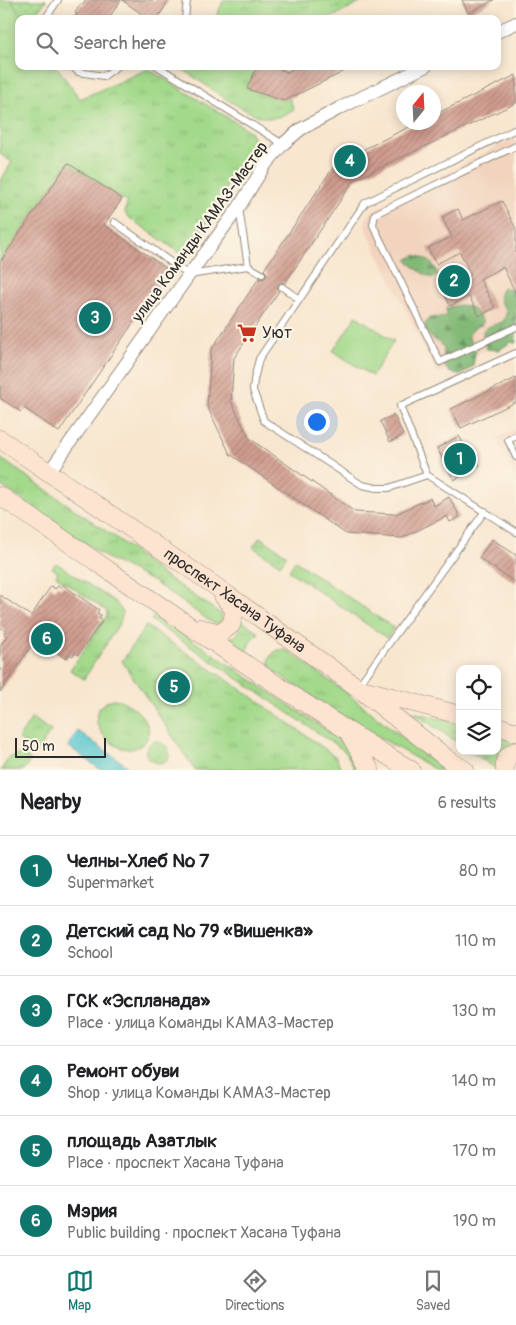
<!DOCTYPE html>
<meta charset="utf-8">
<style>
:root{--surface:#fff;--page:#f2f2f2;--text:#202124;--muted:#757577;--line:#e0e0e0;--accent:#0f766e}
body{margin:0;font-family:Pangolin,sans-serif;background:var(--page);color:var(--text)}
.controls{position:absolute;right:15px;bottom:15px;display:grid;overflow:hidden;border-radius:10px;box-shadow:0 2px 12px #0003}
.controls button{width:45px;height:45px;display:grid;place-items:center;padding:0;border:0;border-bottom:1px solid var(--line);background:var(--surface);color:var(--text);font:25px sans-serif}
.compass{position:absolute;left:396px;top:85px;width:45px;height:45px;border-radius:50%;background:var(--surface);box-shadow:0 2px 12px #0003;rotate:18deg}
.scale{position:absolute;left:15px;bottom:12px;width:91px;box-sizing:border-box;padding-left:5px;border:2px solid #2b2b2b;border-top:0;font-size:14px;line-height:18px;white-space:nowrap;color:#2b2b2b;-webkit-text-stroke:4px #fcf5e5;paint-order:stroke}
.you{position:absolute;left:316px;top:421px;width:18px;height:18px;margin:-12px;border:4px solid #fff;border-radius:50%;background:#1a73e8;box-shadow:0 0 0 8px #1a73e833}
.badge{display:grid;place-items:center;width:32px;height:32px;border-radius:50%;background:var(--accent);color:#fff;font-size:16px;font-weight:700}
.pin{position:absolute;translate:-50% -50%;border:2px solid #fff;box-shadow:0 1px 5px #0006}
.list{margin:0;padding:0;list-style:none}
h2{display:flex;justify-content:space-between;align-items:center;height:65px;margin:0;padding:0 20px;font-size:21px}
h2 small{font-size:16px;font-weight:400;color:var(--muted)}
.list li{display:grid;grid-template-columns:32px 1fr auto;gap:15px;align-items:center;box-sizing:border-box;height:70px;padding:0 20px;border-top:1px solid var(--line)}
.list b{display:block;font-size:19px;white-space:nowrap}
.list p{margin:0;font-size:16px;white-space:nowrap;color:var(--muted)}
.list em{font-size:16px;font-style:normal;color:var(--muted)}
.icon{flex:none;width:28px;height:28px;fill:none;stroke:currentColor;stroke-width:2;stroke-linecap:round;stroke-linejoin:round}
.map{position:relative;flex:none;width:516px;height:770px;overflow:hidden}
.search{position:absolute;background:var(--surface);box-shadow:0 2px 12px #0003;left:15px;right:15px;top:15px;height:55px;display:flex;align-items:center;gap:12px;box-sizing:border-box;padding:0 18px;border-radius:10px;color:var(--muted);font-size:19px}
.sheet{height:485px;background:var(--surface)}
nav{display:flex;justify-content:space-around;align-items:center;box-sizing:border-box;height:70px;border-top:1px solid var(--line);background:var(--surface);font-size:14px;color:var(--muted)}
nav a{display:grid;justify-items:center;gap:2px}
nav .on{color:var(--accent)}
.map>svg:first-child{display:block}
</style>
<div class="map">
<svg width="516" height="770" viewBox="0 0 516 770">
<defs>
<pattern id="grass-tufts" width="24" height="20" patternUnits="userSpaceOnUse" patternTransform="scale(1.25)"><rect width="24" height="20" fill="#a3d98b"/><path d="M3 7l-1-3M5 7V3M7 7l1-3M15 17l-1-3M17 17v-4M19 17l1-3" fill="none" stroke="#8cba78"/></pattern>
<pattern id="forest-firs" width="22" height="20" patternUnits="userSpaceOnUse" patternTransform="scale(1.25)"><rect width="22" height="20" fill="#82b977"/><path d="M5 1l3.5 6h-7zM16 11l3.5 6h-7z" fill="#6b9762"/></pattern>
<pattern id="park-dots" width="8" height="8" patternUnits="userSpaceOnUse" patternTransform="scale(1.25)"><rect width="8" height="8" fill="#a3d98b"/><path d="M2 2h.1M6 6h.1" fill="none" stroke="#8cba78" stroke-width="1.8" stroke-linecap="round"/></pattern>
<pattern id="building-hatch" width="6" height="6" patternUnits="userSpaceOnUse" patternTransform="scale(1.25)"><rect width="6" height="6" fill="#d09c8f"/><path d="M-1 1l2-2M0 6l6-6M5 7l2-2" fill="none" stroke="#a97f75"/></pattern>
</defs>
<rect width="100%" height="100%" fill="#fcf5e5"/>
<filter id="ink" filterUnits="userSpaceOnUse"><feTurbulence type="fractalNoise" baseFrequency=".02" numOctaves="2"/><feDisplacementMap in="SourceGraphic" scale="10" xChannelSelector="R" yChannelSelector="G"/><feConvolveMatrix kernelMatrix="1 2 1 2 8 2 1 2 1" color-interpolation-filters="sRGB"/></filter>
<filter id="wash" filterUnits="userSpaceOnUse"><feTurbulence type="fractalNoise" baseFrequency=".0096" numOctaves="4" result="noise"/><feDisplacementMap in="SourceGraphic" scale="20" xChannelSelector="R" yChannelSelector="G"/><feGaussianBlur stdDeviation="1.12" result="paint"/><feColorMatrix in="noise" values="0 0 0 0 0 0 0 0 0 0 0 0 0 0 0 0 0 1.4 0 .05"/><feComposite in="paint" operator="in"/></filter>
<g filter="url(#wash)">
<rect width="100%" height="100%" fill="#f8e6cf"/>
<!-- built -->
<path fill="#f2d4be" d="M 516,137 L 516,336 L 437,373 L 365,227 L 367,218 L 372,211 Z
M 516,429 L 516,479 L 497,438 Z"/>
<!-- grass -->
<path fill="url(#grass-tufts)" stroke="#67825b" d="M 0,0 L 11,0 L 22,19 L 19,19 L 19,66 L 56,66 L 80,99 L 148,69 L 250,131 L 253,136 L 252,148 L 222,193 L 223,202 L 185,253 L 180,253 L 127,216 L 125,212 L 127,202 L 68,163 L 0,262 L 0,182 L 12,162 L 0,154 Z
M 224,0 L 366,0 L 328,19 L 215,19 Z
M 178,66 L 274,66 L 294,109 C 286,114 280,118 269,118 C 248,118 198,79 178,66 Z
M 0,458 L 119,540 L 160,573 L 221,614 C 224,621 221,624 214,624 L 154,582 L 107,558 L 0,485 Z
M 260,537 L 287,555 L 280,565 L 253,547 Z
M 295,561 L 394,628 L 387,638 L 289,571 Z
M 56,563 L 115,602 L 123,612 L 122,617 L 120,622 L 84,679 L 70,670 L 107,616 L 107,611 L 56,576 L 58,572 L 52,568 Z
M 155,615 L 338,738 L 348,746 L 364,770 L 355,770 L 347,754 L 342,749 L 151,620 Z
M 241,620 L 259,633 C 251,638 248,644 247,653 L 227,639 C 238,637 241,631 241,620 Z
M 146,626 L 251,696 L 336,757 L 342,770 L 195,770 L 122,661 Z
M 278,650 L 284,650 L 291,653 L 344,691 L 444,770 L 436,770 L 332,710 L 274,671 C 266,662 268,656 278,650 Z
M 114,699 C 134,701 165,733 138,747 C 112,759 74,711 114,699 Z
M 412,712 L 460,723 L 460,744 Z
M 32,718 L 51,731 L 37,751 L 18,739 Z
M 497,732 L 516,742 L 498,770 L 470,751 L 497,751 Z
M 155,741 C 164,742 174,750 167,760 C 156,770 133,751 155,741 Z
M 20,754 L 31,760 L 24,770 L 1,770 L 9,758 Z"/>
<!-- forest -->
<path fill="url(#forest-firs)" stroke="#567251" d="M 415,255 C 429,259 433,262 438,275 L 433,278 C 422,274 415,268 407,260 Z
M 505,287 L 509,290 L 516,291 L 516,343 L 511,342 L 499,350 L 487,349 L 484,342 L 483,331 C 490,324 495,326 504,321 L 507,310 C 500,303 497,300 502,289 Z
M 460,305 L 471,307 L 482,320 L 482,325 L 477,326 L 469,334 L 469,339 L 476,347 L 473,366 L 461,375 L 449,372 L 443,363 L 444,351 L 443,346 L 426,333 L 425,325 L 429,318 L 443,317 L 447,315 L 446,308 Z"/>
<!-- park -->
<path fill="url(#park-dots)" stroke="#67825b" d="M 11,0 L 46,0 L 33,19 L 22,19 Z"/>
<!-- pitch -->
<path fill="#a3d98b" stroke="#67825b" d="M 356,316 L 394,341 L 372,376 L 333,351 Z"/>
<!-- water -->
<path fill="#5bc8d0" stroke="#437a7e" d="M 78,731 L 127,766 L 124,770 L 101,770 L 68,746 Z"/>
<g id="blocks">
<!-- building -->
<path fill="url(#building-hatch)" d="M 86,0 L 121,0 L 108,19 L 73,19 L 77,14 L 75,12 L 81,4 L 83,5 Z
M 122,0 L 169,0 L 157,19 L 149,19 Z
M 462,0 L 494,0 L 468,13 Z
M 257,66 L 272,66 L 287,72 L 298,66 L 355,66 L 284,101 L 247,89 Z
M 516,75 L 516,103 L 354,180 L 285,283 L 280,282 L 278,285 L 277,289 L 279,291 L 234,358 L 231,401 L 249,438 L 355,512 L 396,514 L 430,498 L 434,506 L 449,497 L 460,517 L 450,522 L 447,516 L 402,538 L 346,534 L 230,454 L 207,406 L 211,350 L 259,278 L 263,279 L 266,277 L 267,273 L 264,270 L 336,163 L 419,122 L 434,122 L 434,115 Z
M 68,163 L 122,199 L 104,225 L 169,270 L 59,432 L 24,408 L 21,412 L 0,398 L 0,262 Z
M 502,201 L 516,229 L 516,294 L 503,267 L 480,279 L 495,308 L 479,316 L 469,296 L 450,306 L 442,290 L 471,275 L 460,252 L 436,264 L 428,248 L 452,237 L 442,217 L 458,209 L 463,220 Z
M 516,378 L 516,402 L 461,428 L 451,409 Z
M 394,415 L 403,435 L 390,442 L 380,421 Z
M 459,436 L 468,452 L 472,450 L 480,466 L 454,480 L 437,448 Z
M 492,539 L 516,555 L 516,583 L 479,558 Z
M 63,585 L 99,610 L 97,613 L 101,615 L 99,619 L 102,621 L 78,655 L 75,653 L 73,656 L 69,654 L 66,659 L 49,647 L 47,651 L 34,642 L 0,692 L 0,646 L 7,636 L 4,634 L 6,631 L 0,627 L 0,595 L 31,616 L 51,586 L 55,589 L 58,586 L 61,588 Z"/>
</g>
</g>
<g filter="url(#ink)">
<use href="#blocks" fill-opacity="0" stroke="#92887d" stroke-width="1"/>
<g fill="none" stroke-linecap="round" stroke-linejoin="round">
<defs>
<path id="service" d="M 45,19 L 58,0
M 185,19 L 187,0
M 72,66 L 78,72 L 104,76 L 118,66
M 157,66 L 283,144
M 516,129 L 365,203 L 263,353 L 259,359 L 254,380 L 253,390 L 264,421 L 362,485 L 377,488 L 389,488 L 427,475 L 516,532
M 516,146 L 375,214 L 373,225 L 440,362 L 516,327
M 239,208 L 248,266
M 114,222 L 189,275 L 248,266 L 262,274
M 282,287 L 299,299
M 516,436 L 508,440 L 516,457
M 427,475 L 400,406 L 516,353
M 358,686 L 485,511"/>
<path id="minor" d="M 497,32 L 516,23
M 49,472 L 189,275 L 239,207 L 265,165 L 283,144 L 301,129 L 338,109 L 426,66"/>
<g id="secondary">
<path id="s1" d="M 0,439 L 215,586 L 357,687 L 449,760 L 465,770"/>
<path d="M 0,496 C 136,588 270,685 411,770"/>
<path d="M 200,628 L 221,633 L 231,625 L 235,611 L 223,596"/>
<path d="M 365,690 L 460,715"/>
<path d="M 497,726 L 516,732"/>
<path d="M 349,733 L 370,770"/>
<path d="M 505,770 C 504,761 507,754 516,751"/>
</g>
</defs>
<!-- service casing -->
<use href="#service" stroke="#92887d" stroke-width="8"/>
<!-- minor casing -->
<use href="#minor" stroke="#92887d" stroke-width="14"/>
<!-- secondary casing -->
<use href="#secondary" stroke="#92887d" stroke-width="19"/>
<!-- service -->
<use href="#service" stroke="#fff" stroke-width="6"/>
<!-- minor -->
<use href="#minor" stroke="#fff" stroke-width="12"/>
<!-- secondary -->
<use href="#secondary" stroke="#fde4d1" stroke-width="18"/>
</g>
</g>
<!-- icons -->
<defs>
<symbol id="supermarket-bare" viewBox="-9 -9 18 18"><path d="M-6-5.5h2.5l.6 2H6L4.5 2H-2.5L-4.4-4H-6ZM-1.5 3.2a1.3 1.3 0 1 0 .1 0ZM3 3.2a1.3 1.3 0 1 0 .1 0Z" fill="#c8321e" stroke="#fcf5e5" stroke-width="2.5" paint-order="stroke"/></symbol>
</defs>
<g fill-rule="evenodd">
<use href="#supermarket-bare" x="233" y="319" width="28" height="28"/>
</g>
<g text-anchor="middle" dominant-baseline="central" stroke-width="4.5" stroke-linejoin="round" paint-order="stroke">
<!-- street labels -->
<g font-size="16" fill="#2b2b2b" stroke="#fcf5e5">
<text transform="translate(200 232) rotate(-54)">улица Команды КАМАЗ-Мастер</text>
<text stroke="none"><textPath href="#s1" startOffset="285">проспект Хасана Туфана</textPath></text>
</g>
<!-- poi labels -->
<g font-size="16" fill="#2b2b2b" stroke="#fcf5e5" text-anchor="start">
<text x="262" y="333">Уют</text>
</g>
</g>
</svg>
<div class="controls">
<button><svg class="icon" aria-label="locate" viewBox="0 0 24 24"><circle cx="12" cy="12" r="6"/><path d="M12 2v4M12 18v4M2 12h4M18 12h4"/></svg></button>
<button><svg class="icon" aria-label="layers" viewBox="0 0 24 24"><path d="M12 4l9 5-9 5-9-5zM3 14l9 5 9-5"/></svg></button>
</div>
<svg class="compass" viewBox="-18 -18 36 36"><path d="M0-13l5 13h-10z" fill="#e53935"/><path d="M0 13l5-13h-10z" fill="#757577"/></svg>
<div class="scale">50 m</div>
<div class="you"></div>
<div class="pin badge" style="left:460px;top:459px">1</div>
<div class="pin badge" style="left:454px;top:281px">2</div>
<div class="pin badge" style="left:95px;top:318px">3</div>
<div class="pin badge" style="left:350px;top:161px">4</div>
<div class="pin badge" style="left:174px;top:687px">5</div>
<div class="pin badge" style="left:47px;top:639px">6</div>
<div class="search"><svg class="icon" aria-label="search" viewBox="0 0 24 24"><circle cx="10" cy="10" r="6"/><path d="M15 15l6 6"/></svg>Search here</div>
</div>
<section class="sheet">
<h2>Nearby<small>6 results</small></h2>
<ul class="list">
<li><span class="badge">1</span><div><b>Челны-Хлеб № 7</b><p>Supermarket</p></div><em>80 m</em></li>
<li><span class="badge">2</span><div><b>Детский сад № 79 «Вишенка»</b><p>School</p></div><em>110 m</em></li>
<li><span class="badge">3</span><div><b>ГСК «Эспланада»</b><p>Place · улица Команды КАМАЗ-Мастер</p></div><em>130 m</em></li>
<li><span class="badge">4</span><div><b>Ремонт обуви</b><p>Shop · улица Команды КАМАЗ-Мастер</p></div><em>140 m</em></li>
<li><span class="badge">5</span><div><b>площадь Азатлык</b><p>Place · проспект Хасана Туфана</p></div><em>170 m</em></li>
<li><span class="badge">6</span><div><b>Мэрия</b><p>Public building · проспект Хасана Туфана</p></div><em>190 m</em></li>
</ul>
</section>
<nav>
<a class="on"><svg class="icon" aria-label="map" viewBox="0 0 24 24"><path d="M3 6l6-2 6 2 6-2v14l-6 2-6-2-6 2zM9 4v14M15 6v14"/></svg>Map</a>
<a><svg class="icon" aria-label="directions" viewBox="0 0 24 24"><path d="M12 3l9 9-9 9-9-9zM9 14v-3h6M13 9l2 2-2 2"/></svg>Directions</a>
<a><svg class="icon" aria-label="saved" viewBox="0 0 24 24"><path d="M7 4h10v16l-5-4-5 4z"/></svg>Saved</a>
</nav>
